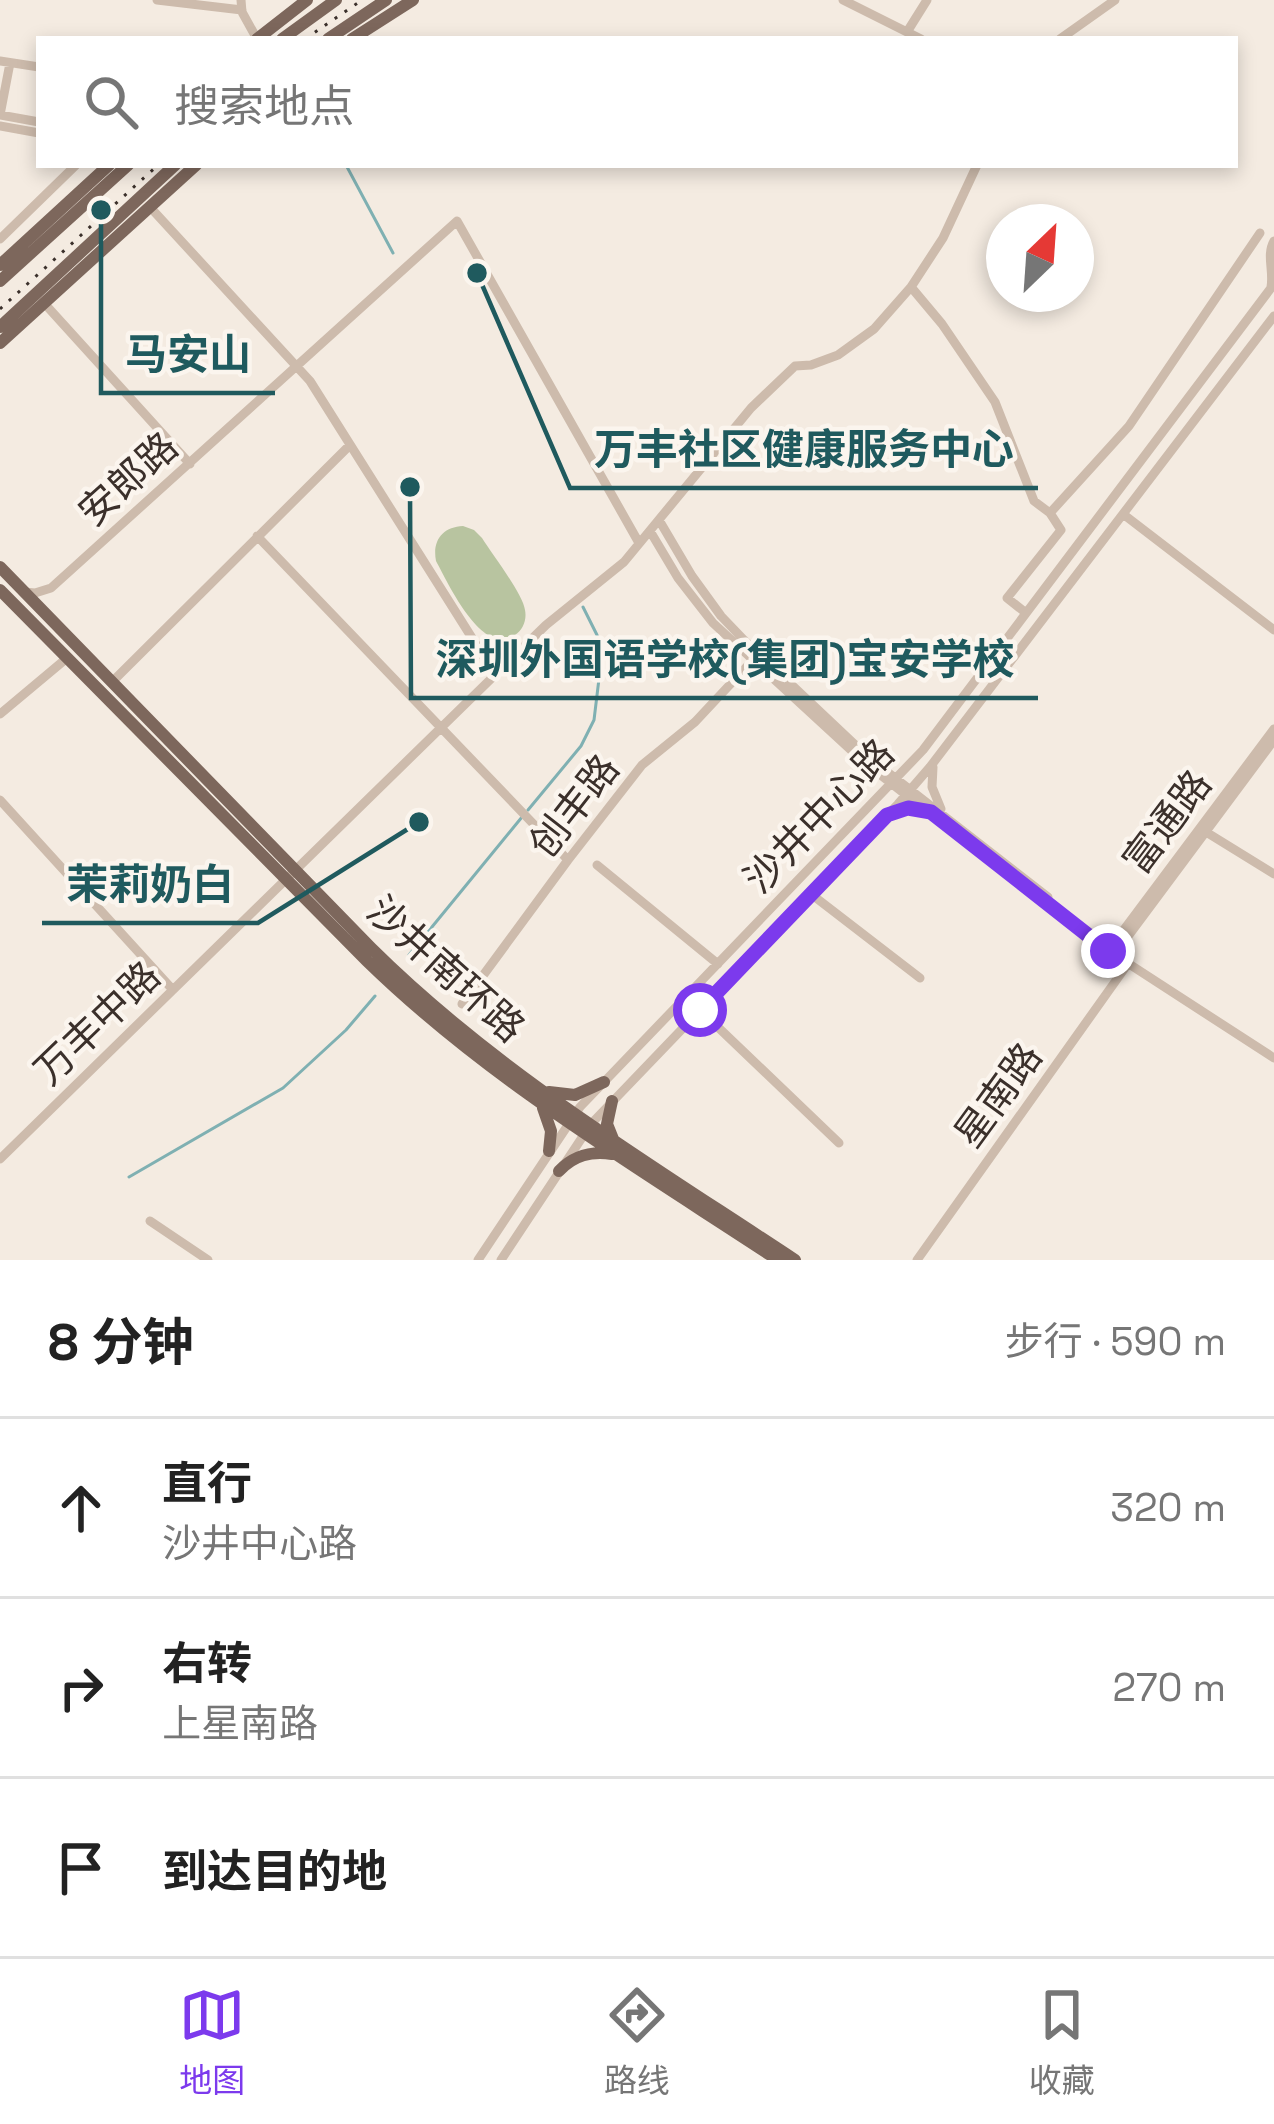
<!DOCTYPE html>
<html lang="zh">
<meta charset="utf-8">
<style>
:root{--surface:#fff;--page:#f6f6f6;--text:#222;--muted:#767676;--line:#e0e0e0;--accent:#7c3aed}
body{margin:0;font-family:"Space Grotesk","Noto Sans SC",sans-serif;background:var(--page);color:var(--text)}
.compass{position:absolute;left:986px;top:204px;width:108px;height:108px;border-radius:50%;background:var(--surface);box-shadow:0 6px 18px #0003;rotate:25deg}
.stop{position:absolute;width:36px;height:36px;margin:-27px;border:9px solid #7c3aed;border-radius:50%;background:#fff}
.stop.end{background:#7c3aed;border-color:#fff;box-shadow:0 3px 12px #0008}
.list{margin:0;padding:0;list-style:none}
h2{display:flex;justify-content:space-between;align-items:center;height:156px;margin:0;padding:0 48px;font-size:51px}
h2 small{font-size:39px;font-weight:400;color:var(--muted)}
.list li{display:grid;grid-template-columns:78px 1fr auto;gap:36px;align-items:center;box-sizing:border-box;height:180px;padding:0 48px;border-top:3px solid var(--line)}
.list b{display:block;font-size:45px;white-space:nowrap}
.list p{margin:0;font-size:39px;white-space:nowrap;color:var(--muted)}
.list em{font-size:39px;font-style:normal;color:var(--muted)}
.icon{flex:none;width:66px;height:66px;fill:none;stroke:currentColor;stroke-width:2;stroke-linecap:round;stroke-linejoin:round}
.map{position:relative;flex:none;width:1274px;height:1260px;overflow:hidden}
.search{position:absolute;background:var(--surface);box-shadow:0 6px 18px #0003;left:36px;right:36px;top:36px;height:132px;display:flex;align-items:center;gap:30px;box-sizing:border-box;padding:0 42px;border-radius:0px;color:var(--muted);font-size:45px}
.sheet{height:696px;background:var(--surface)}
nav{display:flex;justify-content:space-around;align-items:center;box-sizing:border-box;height:168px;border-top:3px solid var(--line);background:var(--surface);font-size:33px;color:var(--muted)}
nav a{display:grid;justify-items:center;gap:6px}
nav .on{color:var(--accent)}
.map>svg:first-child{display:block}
</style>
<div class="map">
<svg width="1274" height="1260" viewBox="0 0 1274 1260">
<rect width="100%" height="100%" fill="#f4ebe1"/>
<!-- green -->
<path fill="#b8c4a0" d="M 463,526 L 474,530 L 482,538 C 492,554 523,594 525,610 C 527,620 523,630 515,635 C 483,659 448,583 436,561 C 432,540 443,527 463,526 Z"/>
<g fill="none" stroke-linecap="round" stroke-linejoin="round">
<!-- stream -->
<path stroke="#7fb0b2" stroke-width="3" d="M 346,165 L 393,253
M 528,810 L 581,746 L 594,720 L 602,654 L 597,635 L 583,607
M 409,955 L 522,817
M 129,1177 L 283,1088 L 346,1030 L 375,996"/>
<!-- minor -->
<path stroke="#cdbbac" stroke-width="9" d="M 157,0 L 242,10
M 241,0 L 242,12 L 257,39
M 843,0 L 921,39
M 907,32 L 927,0
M 1060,39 L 1115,0
M 0,61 L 39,67
M 0,115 L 10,63
M 0,115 L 39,122
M 0,126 L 39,133
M 149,206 L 310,381 L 496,676
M 0,239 L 76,165
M 911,287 L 942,324 L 995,402 L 1034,501 L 1050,513 L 1061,530 L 1007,598 L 1026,613
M 1271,287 C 1274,271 1266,255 1274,241
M 44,303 L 190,464
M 1050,513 L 1129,426 L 1260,233
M 1123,514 L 1274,630
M 659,520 L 692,576 L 721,616 L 744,640 L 868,757 L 1048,897
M 650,531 L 678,578 L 713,623 L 864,762 L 1089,938 L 1274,1058
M 257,536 L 568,860
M 24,592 L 35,593 L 51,588 L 457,221 L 639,543
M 112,682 L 350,445
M 0,714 L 67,658
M 933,767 L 932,787 L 941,809
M 0,800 L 173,990
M 1206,832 L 1274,874
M 597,865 L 718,964
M 811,894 L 920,978
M 1108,951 L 1274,729
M 1114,955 L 1274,740
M 462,1004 L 568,860 L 642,765 L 695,722 L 752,661
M 700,1010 L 839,1143
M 0,1159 L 546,625 L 624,562 L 751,408 L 795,366 L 811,365 L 838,355 L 874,329 L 911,287 L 943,238 L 977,165
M 150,1221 L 208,1260
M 478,1260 L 580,1107 L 923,750 L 1274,284
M 501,1260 L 591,1124 L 898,804 L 930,767 L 1274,316
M 917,1260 L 1127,965"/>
<!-- major -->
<path stroke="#7d675c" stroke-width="12" d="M 257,39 L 307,0
M 282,39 L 336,0
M 328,39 L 386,0
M 352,39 L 413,0
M 0,265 L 109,165
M 0,281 L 128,165
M 0,327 L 175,165
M 0,343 L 196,165
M 0,567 L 371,948 C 496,1072 649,1163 795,1260
M 0,590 L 367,961 C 489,1080 637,1167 778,1260
M 549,1092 L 575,1095 L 604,1082
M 612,1101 L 607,1124 L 613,1139
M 543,1108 L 551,1131 L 549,1151
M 559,1171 C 574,1155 591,1151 612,1154"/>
<!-- rail -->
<path stroke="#3b302b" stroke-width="3" stroke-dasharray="3 9" stroke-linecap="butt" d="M 305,39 L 362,0
M 0,309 L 158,165"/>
</g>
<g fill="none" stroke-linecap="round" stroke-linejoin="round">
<!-- route -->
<path stroke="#7c3aed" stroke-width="15" d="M 700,1010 L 887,815 L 908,808 L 931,812 L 1108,951"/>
</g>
<g text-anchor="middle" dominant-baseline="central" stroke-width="9" stroke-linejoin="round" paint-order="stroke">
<!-- street labels -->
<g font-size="39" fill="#3b302b" stroke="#fbf5ee">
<text transform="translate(128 479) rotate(-42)">安郎路</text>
<text transform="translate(574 806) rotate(-52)">创丰路</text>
<text transform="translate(819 816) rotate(-46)">沙井中心路</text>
<text transform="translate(1167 822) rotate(-53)">富通路</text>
<text transform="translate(446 969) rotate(42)">沙井南环路</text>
<text transform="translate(97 1023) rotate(-44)">万丰中路</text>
<text transform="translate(998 1095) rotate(-54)">星南路</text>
</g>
</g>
<!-- callouts -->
<path fill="none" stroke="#1f5a5e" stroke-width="4.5" d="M101 210L101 393H275M477 273L570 488H1038M410 487L411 698H1038M419 822L258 923H42"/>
<g fill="#1f5a5e" stroke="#fbf5ee" stroke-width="4.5">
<circle cx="101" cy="210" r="12"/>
<circle cx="477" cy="273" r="12"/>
<circle cx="410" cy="487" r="12"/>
<circle cx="419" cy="822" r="12"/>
</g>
<g font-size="42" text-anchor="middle" font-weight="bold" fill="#1f5a5e" stroke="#fbf5ee" stroke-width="9" stroke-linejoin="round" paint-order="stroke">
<text x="188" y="369">马安山</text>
<text x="804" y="464">万丰社区健康服务中心</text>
<text x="725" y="674">深圳外国语学校(集团)宝安学校</text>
<text x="150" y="899">茉莉奶白</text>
</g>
</svg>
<svg class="compass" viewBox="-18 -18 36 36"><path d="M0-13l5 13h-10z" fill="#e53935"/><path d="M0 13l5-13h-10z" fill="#767676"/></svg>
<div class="stop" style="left:700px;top:1010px"></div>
<div class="stop end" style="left:1108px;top:951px"></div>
<div class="search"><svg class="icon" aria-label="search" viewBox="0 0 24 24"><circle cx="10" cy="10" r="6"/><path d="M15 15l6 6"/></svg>搜索地点</div>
</div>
<section class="sheet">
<h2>8 分钟<small>步行 · 590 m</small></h2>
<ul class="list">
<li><svg class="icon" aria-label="ahead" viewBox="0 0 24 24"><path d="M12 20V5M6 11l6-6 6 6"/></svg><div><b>直行</b><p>沙井中心路</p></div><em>320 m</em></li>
<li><svg class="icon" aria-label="right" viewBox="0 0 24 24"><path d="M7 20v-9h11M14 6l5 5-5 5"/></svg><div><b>右转</b><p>上星南路</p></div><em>270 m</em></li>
<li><svg class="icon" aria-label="arrive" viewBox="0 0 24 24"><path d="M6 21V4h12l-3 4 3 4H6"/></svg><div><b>到达目的地</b></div></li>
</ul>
</section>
<nav>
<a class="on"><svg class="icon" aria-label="map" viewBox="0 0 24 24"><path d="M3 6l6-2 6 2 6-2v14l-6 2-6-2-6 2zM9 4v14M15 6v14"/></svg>地图</a>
<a><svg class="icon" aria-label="directions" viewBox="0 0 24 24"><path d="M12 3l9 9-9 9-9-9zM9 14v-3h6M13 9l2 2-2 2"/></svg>路线</a>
<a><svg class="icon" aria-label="saved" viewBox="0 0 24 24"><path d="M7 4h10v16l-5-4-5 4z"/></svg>收藏</a>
</nav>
